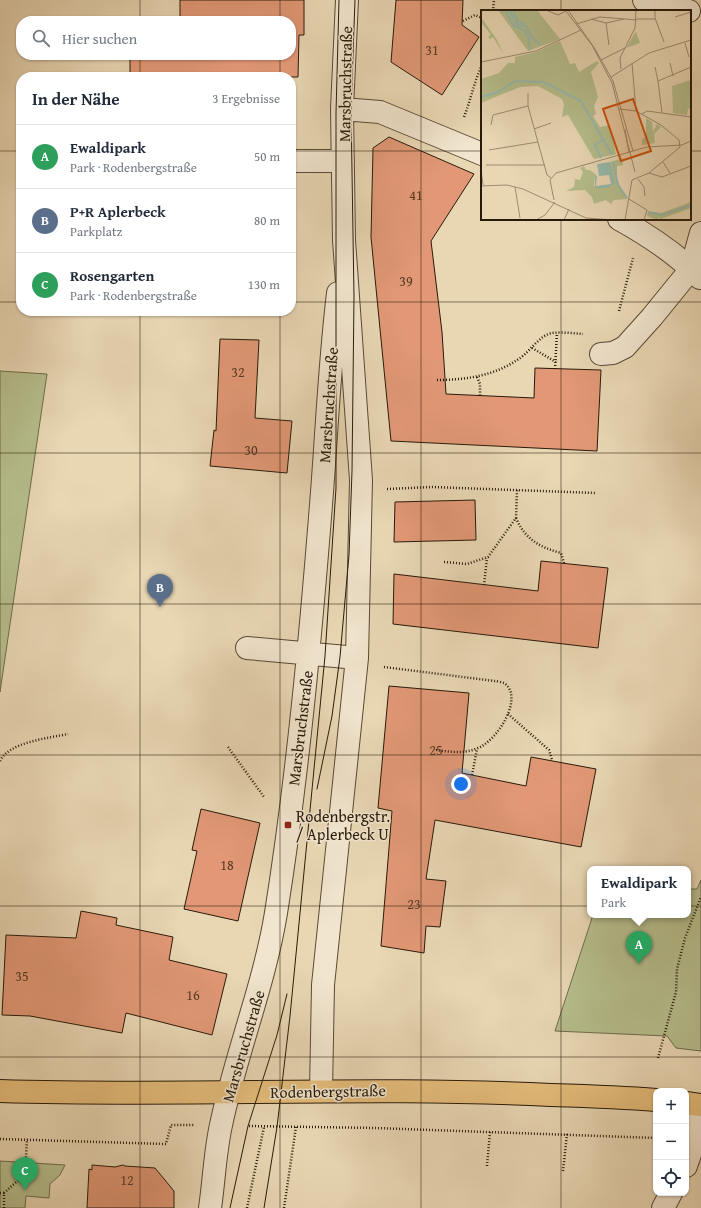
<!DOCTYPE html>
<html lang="de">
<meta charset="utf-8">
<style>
:root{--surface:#fff;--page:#f6f6f7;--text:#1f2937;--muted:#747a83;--line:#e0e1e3;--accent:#2563eb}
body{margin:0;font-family:"Gentium Book Plus",serif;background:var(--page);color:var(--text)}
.controls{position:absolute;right:12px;bottom:12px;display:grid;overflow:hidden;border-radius:8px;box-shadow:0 1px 3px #0004}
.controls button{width:36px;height:36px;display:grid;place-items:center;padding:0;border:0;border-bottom:1px solid var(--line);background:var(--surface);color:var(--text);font:20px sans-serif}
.you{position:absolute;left:461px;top:784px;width:14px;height:14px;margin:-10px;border:3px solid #fff;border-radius:50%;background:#1a73e8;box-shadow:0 0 0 6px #1a73e833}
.badge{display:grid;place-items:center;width:26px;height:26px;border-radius:50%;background:var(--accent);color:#fff;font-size:13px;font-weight:700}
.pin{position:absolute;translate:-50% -33px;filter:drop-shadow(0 1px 2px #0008)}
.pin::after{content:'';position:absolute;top:21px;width:14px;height:12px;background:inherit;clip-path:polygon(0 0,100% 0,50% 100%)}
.popup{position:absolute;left:587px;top:866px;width:104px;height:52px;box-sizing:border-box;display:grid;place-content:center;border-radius:8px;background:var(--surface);filter:drop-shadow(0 1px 3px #0005);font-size:13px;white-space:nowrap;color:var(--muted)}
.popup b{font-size:15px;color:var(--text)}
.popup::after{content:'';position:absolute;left:50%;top:100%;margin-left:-8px;border:8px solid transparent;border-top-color:var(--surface)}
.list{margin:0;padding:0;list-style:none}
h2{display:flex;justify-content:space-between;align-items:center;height:52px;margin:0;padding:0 16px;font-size:17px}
h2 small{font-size:13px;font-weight:400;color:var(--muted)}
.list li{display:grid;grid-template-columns:26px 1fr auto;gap:12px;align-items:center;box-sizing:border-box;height:64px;padding:0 16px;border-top:1px solid var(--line)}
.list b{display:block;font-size:15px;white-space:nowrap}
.list p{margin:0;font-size:13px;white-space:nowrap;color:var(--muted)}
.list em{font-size:13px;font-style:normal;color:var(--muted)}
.icon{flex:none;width:22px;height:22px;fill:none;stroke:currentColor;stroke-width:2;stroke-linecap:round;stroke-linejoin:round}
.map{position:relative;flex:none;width:701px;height:1208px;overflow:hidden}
.search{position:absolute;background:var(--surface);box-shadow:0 1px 3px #0004;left:16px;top:16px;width:280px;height:44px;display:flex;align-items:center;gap:10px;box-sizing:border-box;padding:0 14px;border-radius:16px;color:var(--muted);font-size:15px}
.panel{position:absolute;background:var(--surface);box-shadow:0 1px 3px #0004;left:16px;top:72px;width:280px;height:244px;border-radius:16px}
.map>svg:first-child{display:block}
</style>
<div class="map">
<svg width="701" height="1208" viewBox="0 0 701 1208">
<rect width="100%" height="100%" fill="#e9d7b4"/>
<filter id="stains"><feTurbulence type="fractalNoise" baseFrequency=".005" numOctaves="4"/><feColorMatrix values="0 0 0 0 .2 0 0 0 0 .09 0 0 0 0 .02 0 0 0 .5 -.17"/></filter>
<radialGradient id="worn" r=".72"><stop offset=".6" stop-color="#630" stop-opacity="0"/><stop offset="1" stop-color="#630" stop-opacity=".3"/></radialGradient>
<!-- green -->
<path fill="#b6be8d" stroke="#6f6c4b" d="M 0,371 L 47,374 L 0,692 Z
M 701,880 L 701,1051 L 676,1048 L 667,1036 L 555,1031 L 593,915 L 688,915 L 688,889 L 697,889 Z
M 0,1161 L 65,1165 L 60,1175 L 50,1184 L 49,1198 L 26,1196 L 25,1208 L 0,1208 Z"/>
<!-- building -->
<path fill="#e29876" stroke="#281a09" d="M 180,0 L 304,0 L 304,35 L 299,35 L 298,77 L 130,77 L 130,55 L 291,55 L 291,21 L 180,21 Z
M 396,0 L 463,0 L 462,25 L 479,37 L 442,95 L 391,62 Z
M 389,137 L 474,174 L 431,241 L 442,332 L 446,394 L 534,398 L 535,368 L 601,370 L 597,451 L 391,441 L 371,237 L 373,148 Z
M 220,339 L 259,340 L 255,418 L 292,421 L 287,473 L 210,466 L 214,430 L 216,431 Z
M 475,500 L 476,540 L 394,542 L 395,502 Z
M 541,561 L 608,568 L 598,648 L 393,624 L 394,574 L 538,591 Z
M 389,686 L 469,693 L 462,773 L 526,786 L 531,757 L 596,769 L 581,847 L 435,820 L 426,879 L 446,881 L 440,927 L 426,926 L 424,953 L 381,946 L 392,811 L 378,808 Z
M 201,809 L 260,823 L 238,921 L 184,909 L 197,851 L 192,850 Z
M 81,911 L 117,918 L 116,925 L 173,937 L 169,960 L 227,974 L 212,1035 L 126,1013 L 122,1033 L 30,1016 L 2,1015 L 6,935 L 76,938 Z
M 92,1165 L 115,1167 L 123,1165 L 125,1166 L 155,1168 L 174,1191 L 174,1208 L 87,1208 L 89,1169 L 92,1170 Z"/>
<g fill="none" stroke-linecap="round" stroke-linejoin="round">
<defs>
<path id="minor" d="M 644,0 L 689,11
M 342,109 L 380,112 L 482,154
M 291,161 L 343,161
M 619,219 C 648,235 677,254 700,278
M 601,354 L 613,353 L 625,347 L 652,317 L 691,269 L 701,233
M 247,648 L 357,658
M 321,1091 L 323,985 L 357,658 L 361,480 L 344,240 L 342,109 L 347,0
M 686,1166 L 694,1143 L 699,1105
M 210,1208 C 214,1181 215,1152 221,1125 C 236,1053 264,986 276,913 C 298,774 311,633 322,492 C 327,426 330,359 338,293
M 663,1208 L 671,1193"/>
<path id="major" d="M 0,1091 C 184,1097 367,1086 551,1095 C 586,1096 621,1097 656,1100
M 686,1103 L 701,1105"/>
</defs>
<!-- minor casing -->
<use href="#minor" stroke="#584934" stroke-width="24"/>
<!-- major casing -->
<use href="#major" stroke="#281a09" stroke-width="24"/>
<!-- path -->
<path stroke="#281a09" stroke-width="2.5" stroke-dasharray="1 2" stroke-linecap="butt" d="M 493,11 L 494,0
M 463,21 L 475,15 L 482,18
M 464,117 C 471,99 474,82 482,65
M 619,311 L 633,258
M 532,348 L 556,362
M 555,369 L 557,333
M 477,377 L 480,384 L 480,396
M 437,380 C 468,380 499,375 524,355 C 532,348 541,335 552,333 C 562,332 573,333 583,334
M 387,489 L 432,487 L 596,493
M 516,518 C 525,539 539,547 561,553 L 564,563
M 444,562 L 467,564 L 488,557 L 516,518 L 517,490
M 484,585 L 487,558
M 384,667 L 495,681 C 497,681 501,682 504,683 C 525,697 497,741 478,748 C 464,754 450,752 436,750
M 508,714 L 549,750 L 552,760
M 228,747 L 264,797
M 0,761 C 9,742 49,738 68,734
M 472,775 L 477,749
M 658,1058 L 676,992 L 677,969 L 685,938 L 701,897
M 249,1126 L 375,1128 L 656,1138
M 0,1139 L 166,1144 L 171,1125 L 194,1125
M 487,1166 L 490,1132
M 563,1171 L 567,1134
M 0,1193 L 4,1193
M 4,1208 L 4,1193 L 25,1174 L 27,1139
M 247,1208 L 264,1127
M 284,1208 L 296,1127"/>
<!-- minor -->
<use href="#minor" stroke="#f1e5ce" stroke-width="22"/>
<!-- major -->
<use href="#major" stroke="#e4bc7a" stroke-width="22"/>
<!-- tram -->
<path stroke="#281a09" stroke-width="1" d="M 317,789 L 332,716 L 340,657 L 349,555 L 352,471 L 354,296 L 351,109 L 355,0
M 230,1208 L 248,1126 L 277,1035 L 287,994
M 264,1208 L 277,1127 L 290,1016 L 325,656 L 336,488 L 336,113 L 339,0"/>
</g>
<!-- grid -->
<path fill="none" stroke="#281a09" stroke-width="1" stroke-opacity="0.55" d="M 140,0 L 140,21M 280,0 L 280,21M 421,0 L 421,1208M 561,0 L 561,11M 140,55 L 140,77M 280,55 L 280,77M 0,151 L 21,151M 291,151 L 482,151M 690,151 L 701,151M 561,219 L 561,1208M 0,302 L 21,302M 291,302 L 701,302M 140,311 L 140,1208M 280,311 L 280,1208M 0,453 L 701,453M 0,604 L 701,604M 0,755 L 701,755M 0,906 L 701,906M 0,1057 L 701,1057"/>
<!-- markers -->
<rect fill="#8f2418" stroke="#f1e5ce" stroke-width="1.5" x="284" y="821" width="8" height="8" rx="2"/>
<g text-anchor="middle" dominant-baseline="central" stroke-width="3" stroke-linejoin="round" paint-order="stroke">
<!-- number labels -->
<g font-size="14" fill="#563a24">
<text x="432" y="50">31</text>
<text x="416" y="195">41</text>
<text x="406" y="281">39</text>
<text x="238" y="372">32</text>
<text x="251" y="450">30</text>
<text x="436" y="750">25</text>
<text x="227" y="865">18</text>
<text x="414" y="904">23</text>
<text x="22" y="976">35</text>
<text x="193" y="995">16</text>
<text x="127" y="1180">12</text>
</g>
<!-- street labels -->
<g font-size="16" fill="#281a09" stroke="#f1e5ce">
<text transform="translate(345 84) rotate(-89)">Marsbruchstraße</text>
<text transform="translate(328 405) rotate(-86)">Marsbruchstraße</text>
<text transform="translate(300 728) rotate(-83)">Marsbruchstraße</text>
<text transform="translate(243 1046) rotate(-74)">Marsbruchstraße</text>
<text transform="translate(328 1091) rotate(-1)">Rodenbergstraße</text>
</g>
<!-- poi labels -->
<g font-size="16" fill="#281a09" stroke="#f1e5ce" text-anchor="start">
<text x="296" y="816">Rodenbergstr.<tspan x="296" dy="18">/ Aplerbeck U</tspan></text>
</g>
</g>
<!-- overview -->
<g transform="translate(481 10)">
<rect width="210" height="210" fill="#e9d7b4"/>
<path d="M 17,0 L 56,0 L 79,29 L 47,41 ZM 0,7 L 16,30 L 23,45 L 12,27 L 9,29 L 7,27 L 10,25 L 0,12 ZM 155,22 L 159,33 L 145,38 L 154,23 ZM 79,31 L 89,54 L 94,53 L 98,62 L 116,51 L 118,53 L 110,62 L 117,87 L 113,96 L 115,104 L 112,106 L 119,117 L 129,115 L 135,144 L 113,149 L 87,105 L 81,107 L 83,94 L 81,89 L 57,76 L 39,77 L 0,93 L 0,69 L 18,63 L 27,53 L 34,53 L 34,47 L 55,42 ZM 210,70 L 210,98 L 207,99 L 206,105 L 192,103 L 191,76 ZM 165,108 L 171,112 L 172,122 L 176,114 L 180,117 L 173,124 L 174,133 L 161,135 L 161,129 L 165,127 ZM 142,148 L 142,155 L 136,156 L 136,170 L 146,189 L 133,190 L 130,194 L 125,190 L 113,194 L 111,187 L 104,180 L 85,181 L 93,177 L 94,169 L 99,170 L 102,162 L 99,158 L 103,156 L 105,160 L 109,160 L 114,164 L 113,176 L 131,176 L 129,152 ZM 210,192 L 210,198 L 180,209 L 177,208 L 177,210 L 166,206 L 167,201 L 180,203 Z" fill="#b6be8d"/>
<path d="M 129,152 L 134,174 L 126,178 L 114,178 L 114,164 L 116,166 L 115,176 L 130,174 L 128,165 L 118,166 L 116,154 Z" fill="#97baad"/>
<path fill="none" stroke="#97baad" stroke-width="2" d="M 24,0 L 33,16 L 43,20 L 47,26 L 49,40M 28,0 L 37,15 L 43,16M 32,0 L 37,11 L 44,14 L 51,28 L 60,35M 0,87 L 17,82 L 34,71 L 61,72 L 69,75 L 100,91 L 131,145M 120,148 L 114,135 L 123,129M 132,152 L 137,175 L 146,188M 167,202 L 181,205 L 210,195"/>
<path fill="none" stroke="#9c8b70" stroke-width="1" d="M 65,0 L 77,5 L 87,0M 84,0 L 111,35 L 131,73 L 154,162M 87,0 L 114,39 L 132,71 L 152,141M 174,0 L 174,8 L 183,32M 194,7 L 210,2M 110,9 L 125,13 L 143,9M 156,9 L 174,9M 125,13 L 128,35M 95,14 L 119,7 L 156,10M 204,33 L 208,47M 120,50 L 144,38M 0,52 L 55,41 L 100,20M 151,53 L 155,101M 189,53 L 192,66M 174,57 L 177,71M 140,59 L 139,48 L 154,18 L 155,0M 130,67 L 168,43 L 210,30M 47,83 L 47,96 L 66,165 L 70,168M 138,99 L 155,101 L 180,115 L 198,130 L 199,137 L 168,163 L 151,170 L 144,210M 181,103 L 177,71 L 210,57M 161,104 L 166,101 L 210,107M 10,115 L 12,105 L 47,96M 53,119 L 70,113M 144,119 L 148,143M 8,140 L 57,132M 182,152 L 189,163M 5,155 L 64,155M 0,160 L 2,175M 168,163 L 181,167 L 210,156M 157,169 L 163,177 L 164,186M 0,176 L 26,175 L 42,179 L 105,208 L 132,210M 34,177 L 39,208M 148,189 L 166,200 L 163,210M 73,190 L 69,170 L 75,163 L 166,137 L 201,135 L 210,131M 55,210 L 64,205 L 74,192M 83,210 L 88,199"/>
<path fill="#cb500c" fill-opacity="0.15" stroke="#cb500c" stroke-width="2" d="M 152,89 L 170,141 L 140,151 L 122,99 Z"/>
<rect width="210" height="210" fill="none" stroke="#281a09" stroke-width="2"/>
</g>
<rect width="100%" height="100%" filter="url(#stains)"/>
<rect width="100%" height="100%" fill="url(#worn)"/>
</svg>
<div class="controls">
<button>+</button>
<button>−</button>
<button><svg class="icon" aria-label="locate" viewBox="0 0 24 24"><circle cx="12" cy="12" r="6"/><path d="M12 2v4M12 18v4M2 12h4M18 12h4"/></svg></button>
</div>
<div class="you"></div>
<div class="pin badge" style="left:639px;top:964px;background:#2e9e5b">A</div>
<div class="popup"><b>Ewaldipark</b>Park</div>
<div class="pin badge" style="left:160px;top:607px;background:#5c6f8a">B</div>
<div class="pin badge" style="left:25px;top:1190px;background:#2e9e5b">C</div>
<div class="search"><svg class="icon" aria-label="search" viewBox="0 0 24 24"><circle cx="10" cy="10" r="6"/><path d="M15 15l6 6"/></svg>Hier suchen</div>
<section class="panel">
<h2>In der Nähe<small>3 Ergebnisse</small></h2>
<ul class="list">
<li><span class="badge" style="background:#2e9e5b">A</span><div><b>Ewaldipark</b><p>Park · Rodenbergstraße</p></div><em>50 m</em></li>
<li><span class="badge" style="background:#5c6f8a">B</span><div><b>P+R Aplerbeck</b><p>Parkplatz</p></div><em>80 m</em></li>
<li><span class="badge" style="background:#2e9e5b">C</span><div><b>Rosengarten</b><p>Park · Rodenbergstraße</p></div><em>130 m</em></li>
</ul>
</section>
</div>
